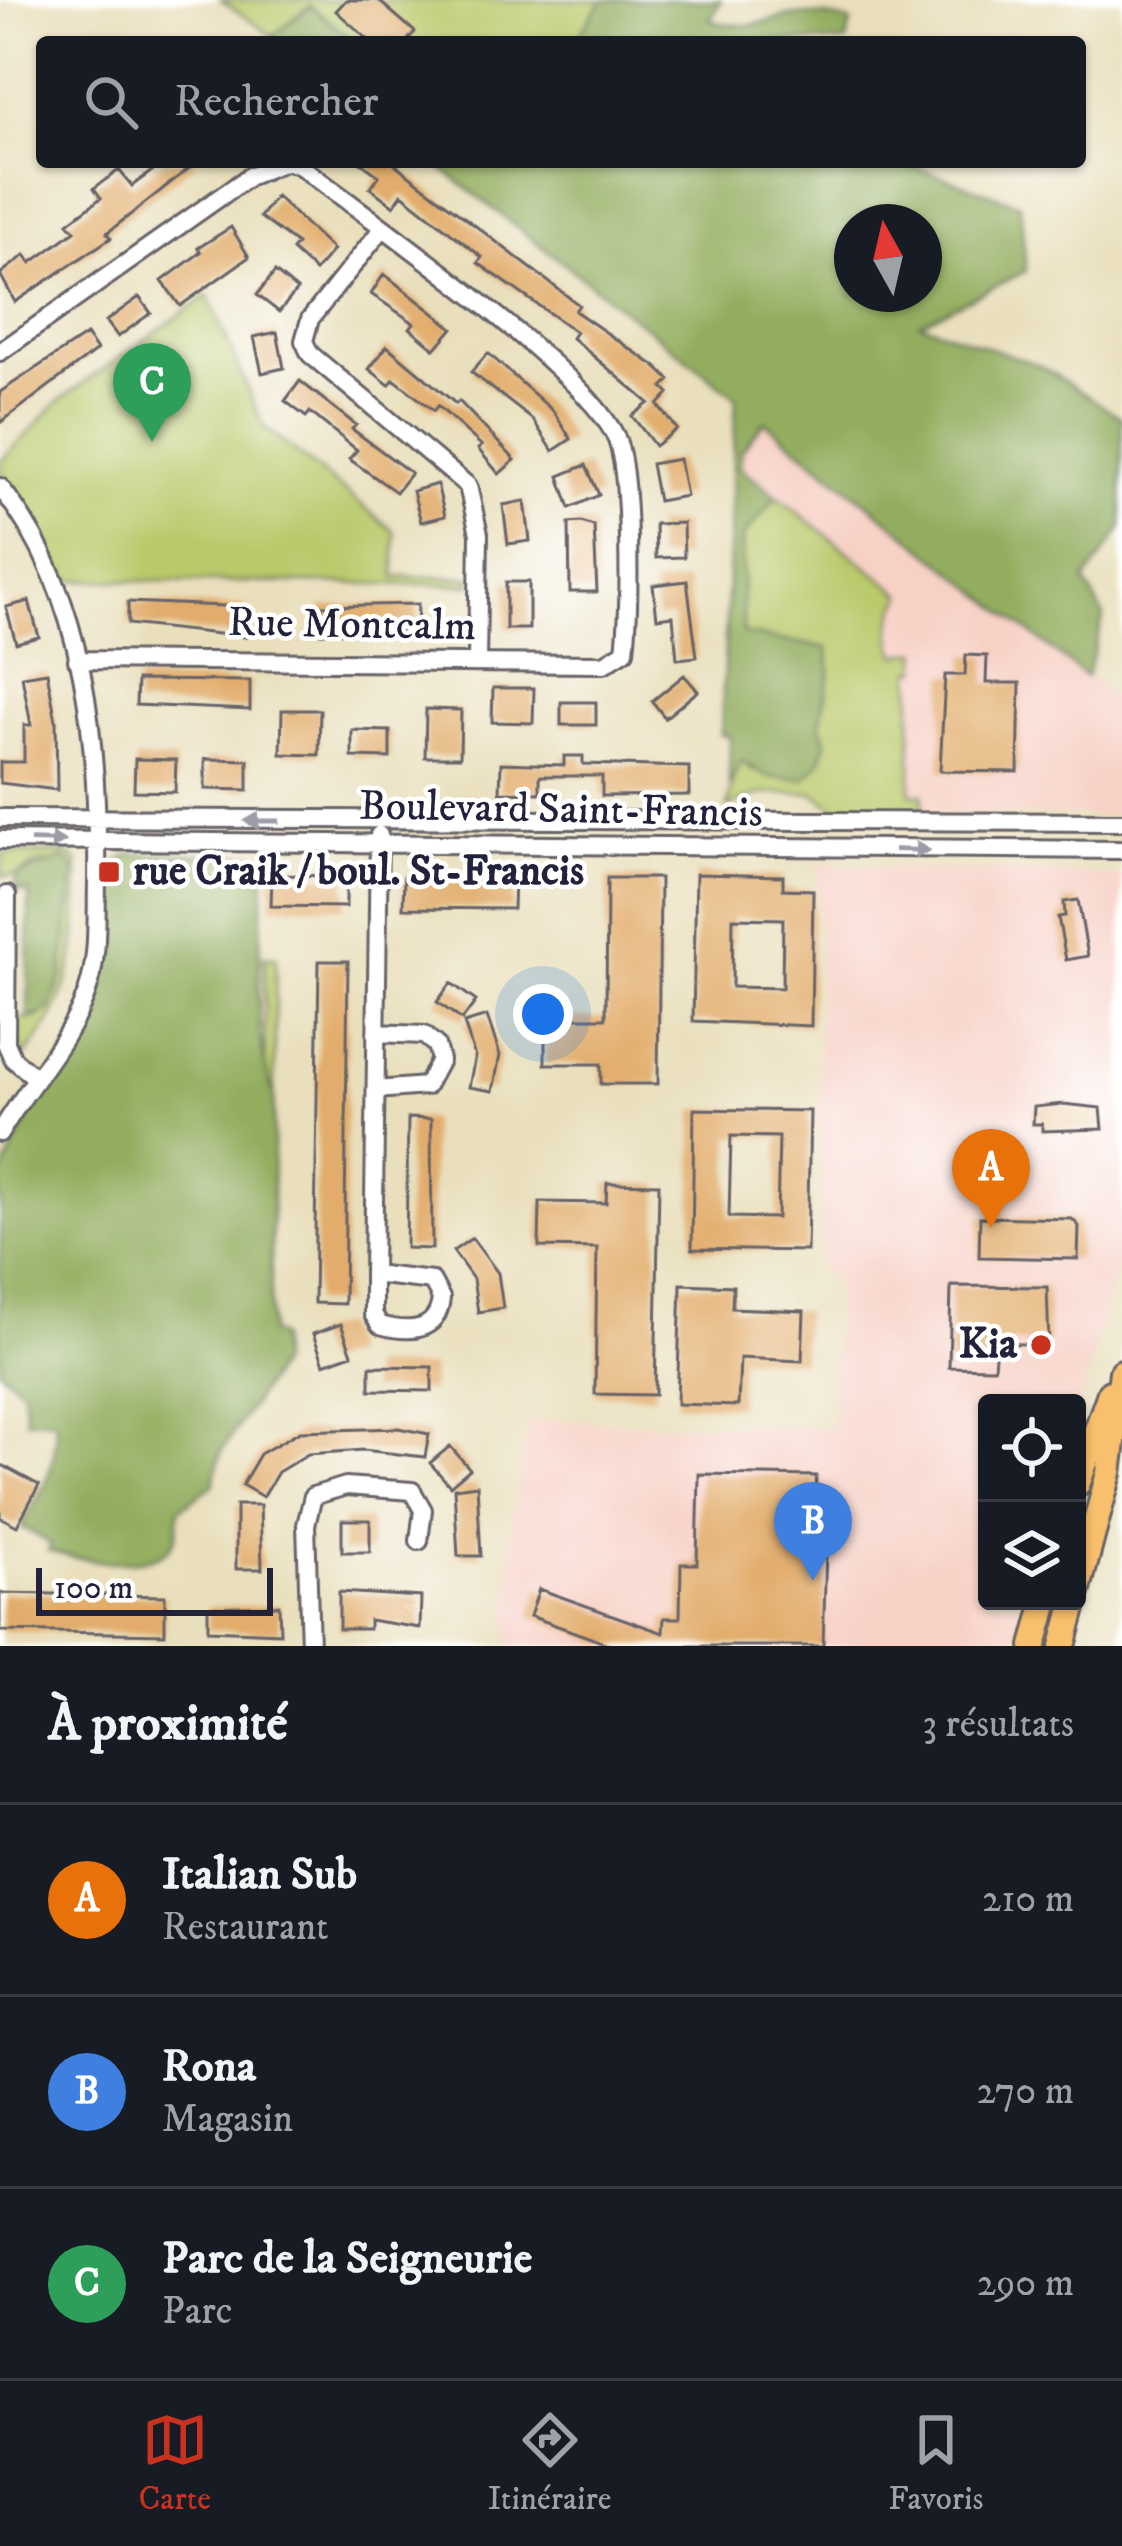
<!DOCTYPE html>
<html lang="fr">
<meta charset="utf-8">
<style>
:root{--surface:#171b24;--page:#242831;--text:#f1f3f6;--muted:#9ea1a6;--line:#363941;--accent:#c8321e}
body{margin:0;font-family:"IM FELL DW Pica",serif;background:var(--page);color:var(--text)}
.controls{position:absolute;right:36px;bottom:36px;display:grid;overflow:hidden;border-radius:12px;box-shadow:0 3px 9px #0004}
.controls button{width:108px;height:108px;display:grid;place-items:center;padding:0;border:0;border-bottom:3px solid var(--line);background:var(--surface);color:var(--text);font:60px sans-serif}
.compass{position:absolute;left:834px;top:204px;width:108px;height:108px;border-radius:50%;background:var(--surface);box-shadow:0 3px 9px #0004;rotate:352deg}
.scale{position:absolute;left:36px;bottom:30px;width:237px;box-sizing:border-box;padding-left:12px;border:6px solid #22223b;border-top:0;font-size:33px;line-height:42px;white-space:nowrap;color:#22223b;-webkit-text-stroke:9px #fff;paint-order:stroke}
.you{position:absolute;left:543px;top:1014px;width:42px;height:42px;margin:-30px;border:9px solid #fff;border-radius:50%;background:#1a73e8;box-shadow:0 0 0 18px #1a73e833}
.badge{display:grid;place-items:center;width:78px;height:78px;border-radius:50%;background:var(--accent);color:#fff;font-size:39px;font-weight:700}
.pin{position:absolute;translate:-50% -99px;filter:drop-shadow(0 3px 6px #0008)}
.pin::after{content:'';position:absolute;top:63px;width:42px;height:36px;background:inherit;clip-path:polygon(0 0,100% 0,50% 100%)}
.list{margin:0;padding:0;list-style:none}
h2{display:flex;justify-content:space-between;align-items:center;height:156px;margin:0;padding:0 48px;font-size:51px}
h2 small{font-size:39px;font-weight:400;color:var(--muted)}
.list li{display:grid;grid-template-columns:78px 1fr auto;gap:36px;align-items:center;box-sizing:border-box;height:192px;padding:0 48px;border-top:3px solid var(--line)}
.list b{display:block;font-size:45px;white-space:nowrap}
.list p{margin:0;font-size:39px;white-space:nowrap;color:var(--muted)}
.list em{font-size:39px;font-style:normal;color:var(--muted)}
.icon{flex:none;width:66px;height:66px;fill:none;stroke:currentColor;stroke-width:2;stroke-linecap:round;stroke-linejoin:round}
.map{position:relative;flex:none;width:1122px;height:1646px;overflow:hidden}
.search{position:absolute;background:var(--surface);box-shadow:0 3px 9px #0004;left:36px;right:36px;top:36px;height:132px;display:flex;align-items:center;gap:30px;box-sizing:border-box;padding:0 42px;border-radius:12px;color:var(--muted);font-size:45px}
.sheet{height:732px;background:var(--surface)}
nav{display:flex;justify-content:space-around;align-items:center;box-sizing:border-box;height:168px;border-top:3px solid var(--line);background:var(--surface);font-size:33px;color:var(--muted)}
nav a{display:grid;justify-items:center;gap:6px}
nav .on{color:var(--accent)}
.map>svg:first-child{display:block}
</style>
<div class="map">
<svg width="1122" height="1646" viewBox="0 0 1122 1646">
<rect width="100%" height="100%" fill="#fff"/>
<filter id="ink" filterUnits="userSpaceOnUse"><feTurbulence type="fractalNoise" baseFrequency=".00833" numOctaves="2"/><feDisplacementMap in="SourceGraphic" scale="24" xChannelSelector="R" yChannelSelector="G"/><feConvolveMatrix kernelMatrix="1 2 1 2 8 2 1 2 1" color-interpolation-filters="sRGB"/></filter>
<filter id="wash" filterUnits="userSpaceOnUse"><feTurbulence type="fractalNoise" baseFrequency=".004" numOctaves="4" result="noise"/><feDisplacementMap in="SourceGraphic" scale="48" xChannelSelector="R" yChannelSelector="G"/><feGaussianBlur stdDeviation="2.7" result="paint"/><feColorMatrix in="noise" values="0 0 0 0 0 0 0 0 0 0 0 0 0 0 0 0 0 1.4 0 .05"/><feComposite in="paint" operator="in"/></filter>
<g filter="url(#wash)">
<rect width="100%" height="100%" fill="#e9dfbc"/>
<!-- built -->
<path fill="#f7d1c6" d="M 764,420 L 1122,704 L 1122,816 L 911,813 L 891,618 L 903,595 L 740,467 L 741,450 Z
M 818,864 L 1122,876 L 1122,1248 L 1077,1417 L 1077,1403 L 987,1403 L 987,1601 L 1028,1601 L 1016,1646 L 508,1646 L 511,1520 L 529,1420 L 833,1428 L 836,1274 L 820,1272 Z"/>
<!-- green -->
<path fill="#bac96b" stroke="#6e7653" stroke-width="3" d="M 221,0 L 603,0 L 574,42 L 355,42 L 310,6 L 272,36 Z
M 208,295 L 263,426 L 395,532 L 395,576 L 470,578 L 471,585 L 64,580 L 39,527 L 0,472 L 0,462 L 60,400 Z
M 777,496 L 903,595 C 892,616 887,632 897,655 L 918,651 L 919,669 L 912,670 L 911,793 L 923,794 L 923,813 L 842,813 L 814,793 L 760,794 L 728,807 L 735,764 L 741,760 L 753,771 L 826,741 L 820,723 L 830,672 L 743,635 L 742,538 Z
M 3,853 L 67,853 L 78,862 C 77,943 79,990 26,1055 L 19,1046 L 18,1019 L 39,1017 L 62,976 L 75,867 L 38,863 L 16,876 L 2,876 Z
M 264,957 L 276,957 L 274,1094 L 265,1072 Z"/>
<!-- forest -->
<path fill="#93ad5f" stroke="#5a684d" stroke-width="3" fill-rule="evenodd" d="M 603,0 L 721,0 L 710,21 C 781,37 767,0 851,22 L 847,42 L 574,42 Z
M 310,6 L 355,42 L 279,42 L 272,36 Z
M 433,162 L 901,162 L 1020,204 L 1026,271 L 920,323 L 1041,366 L 1122,418 L 1122,528 L 1085,581 L 1104,616 L 1086,677 L 764,421 L 742,450 L 740,467 L 777,496 L 742,538 L 743,634 L 828,648 L 830,672 L 820,723 L 826,741 L 821,761 L 804,779 L 768,777 L 741,761 L 729,786 L 730,736 L 721,735 L 736,397 ZM 924,222 L 924,294 L 852,294 L 852,222 Z
M 129,854 L 265,855 C 264,922 247,1034 274,1094 L 270,1333 L 278,1337 L 279,1363 L 221,1452 L 213,1485 L 179,1509 C 178,1518 179,1531 175,1539 C 161,1576 75,1559 48,1551 L 51,1544 L 22,1527 C 44,1485 59,1467 55,1419 L 26,1420 L 23,1390 L 0,1370 L 0,1180 L 27,1119 L 98,1000 L 109,955 L 112,866 Z
M 64,858 L 75,868 L 62,976 L 49,1010 L 28,1019 L 29,892 L 15,891 L 16,876 Z"/>
<g id="blocks">
<!-- building -->
<path fill="#e2ad6c" fill-rule="evenodd" d="M 346,0 L 378,0 L 415,32 L 406,42 L 371,42 L 336,11 Z
M 164,162 L 197,162 L 107,233 L 111,238 L 15,302 L 0,274 L 25,255 L 31,263 L 75,231 L 68,223 L 101,198 L 94,188 L 119,170 L 132,186 Z
M 360,162 L 392,162 L 579,305 L 575,311 L 655,366 L 670,380 L 663,387 L 669,393 L 658,405 L 677,429 L 655,446 L 632,416 L 649,403 L 572,338 L 576,332 L 478,263 L 482,257 L 402,194 L 394,206 L 370,188 L 379,176 Z
M 276,196 L 333,250 L 315,271 L 292,250 L 297,244 L 260,217 Z
M 231,227 L 249,257 L 180,306 L 162,281 L 201,252 L 198,248 Z
M 275,272 L 297,290 L 279,312 L 257,295 Z
M 384,274 L 453,328 L 435,349 L 410,328 L 414,323 L 371,294 Z
M 139,297 L 151,313 L 118,337 L 106,321 Z
M 277,332 L 284,368 L 262,373 L 254,337 Z
M 86,335 L 97,350 L 0,423 L 0,392 Z
M 387,346 L 456,404 L 459,401 L 515,460 L 499,474 L 478,449 L 482,446 L 438,406 L 434,411 L 394,379 L 389,385 L 369,369 Z
M 488,353 L 554,412 L 571,439 L 553,451 L 533,420 L 471,372 Z
M 300,381 L 356,425 L 352,429 L 411,473 L 396,492 L 349,459 L 357,450 L 310,412 L 306,417 L 285,401 Z
M 679,459 L 686,496 L 658,501 L 651,464 Z
M 586,465 L 599,495 L 570,508 L 559,476 Z
M 437,484 L 445,516 L 421,522 L 413,491 Z
M 525,501 L 530,541 L 508,544 L 503,505 Z
M 581,522 L 594,526 L 597,592 L 570,592 L 569,523 Z
M 683,523 L 684,557 L 656,558 L 655,524 Z
M 687,581 L 697,657 L 677,659 L 673,616 L 657,618 L 653,585 Z
M 506,582 L 529,582 L 529,629 L 506,629 Z
M 29,601 L 39,637 L 16,643 L 6,607 Z
M 128,602 L 247,607 L 246,637 L 128,624 Z
M 418,604 L 417,631 L 321,633 L 321,606 Z
M 966,655 L 987,656 L 986,683 L 1020,683 L 1018,772 L 940,771 L 945,675 L 965,675 Z
M 47,672 L 56,721 L 57,790 L 0,783 L 0,762 L 24,762 L 24,725 L 31,725 L 22,676 Z
M 684,675 L 698,691 L 665,718 L 652,701 Z
M 137,680 L 250,681 L 250,710 L 136,705 Z
M 493,688 L 534,688 L 533,723 L 492,722 Z
M 561,702 L 596,702 L 596,725 L 561,725 Z
M 426,709 L 461,710 L 460,757 L 425,757 Z
M 282,710 L 320,710 L 319,755 L 281,754 Z
M 352,730 L 390,731 L 390,758 L 352,757 Z
M 564,756 L 583,756 L 583,764 L 689,767 L 689,795 L 602,796 L 602,776 L 540,776 L 540,793 L 500,792 L 501,763 L 564,765 Z
M 135,759 L 176,760 L 175,792 L 134,791 Z
M 205,759 L 248,760 L 248,790 L 205,789 Z
M 696,874 L 783,876 L 783,889 L 813,890 L 811,1026 L 693,1021 ZM 733,918 L 783,919 L 782,988 L 732,987 Z
M 272,875 L 346,876 L 346,907 L 271,906 Z
M 404,876 L 514,878 L 513,909 L 403,908 Z
M 607,878 L 660,878 L 658,1084 L 601,1084 L 601,1064 L 545,1064 L 545,1018 L 606,1018 Z
M 1078,900 L 1088,956 L 1066,960 L 1058,917 L 1065,916 L 1064,902 Z
M 319,961 L 348,961 L 344,1304 L 314,1303 Z
M 451,983 L 476,1001 L 462,1020 L 437,1002 Z
M 487,1016 L 500,1055 L 493,1091 L 469,1087 L 475,1057 L 464,1023 Z
M 1063,1104 L 1101,1108 L 1103,1129 L 1042,1131 L 1042,1124 L 1033,1124 L 1034,1107 Z
M 694,1109 L 810,1111 L 807,1251 L 692,1249 ZM 731,1136 L 779,1137 L 777,1218 L 729,1217 Z
M 408,1118 L 431,1119 L 432,1249 L 406,1248 Z
M 607,1183 L 659,1184 L 655,1395 L 595,1394 L 597,1248 L 539,1247 L 540,1202 L 606,1203 Z
M 980,1217 L 1072,1219 L 1079,1226 L 1078,1259 L 979,1257 Z
M 472,1238 L 498,1273 L 503,1308 L 478,1312 L 473,1279 L 453,1251 Z
M 681,1284 L 733,1286 L 732,1308 L 804,1311 L 802,1361 L 740,1358 L 738,1406 L 677,1404 Z
M 951,1286 L 1047,1287 L 1049,1345 L 996,1343 L 994,1368 L 949,1367 Z
M 341,1324 L 352,1354 L 324,1364 L 313,1334 Z
M 370,1366 L 432,1367 L 432,1391 L 370,1390 Z
M 398,1428 L 429,1434 L 425,1457 L 363,1450 L 308,1454 L 278,1472 L 263,1497 L 242,1485 L 260,1454 L 300,1431 Z
M 450,1446 L 470,1469 L 450,1486 L 430,1463 Z
M 0,1464 L 39,1485 L 17,1526 L 0,1517 Z
M 699,1474 L 816,1476 L 815,1551 L 826,1551 L 823,1646 L 613,1646 L 530,1616 L 539,1589 L 663,1633 L 664,1618 L 680,1618 L 681,1564 L 697,1564 Z
M 477,1485 L 481,1556 L 458,1556 L 454,1488 Z
M 236,1505 L 260,1505 L 262,1569 L 236,1569 Z
M 342,1520 L 370,1520 L 370,1552 L 342,1552 Z
M 339,1592 L 421,1597 L 420,1628 L 369,1620 L 369,1629 L 339,1629 Z
M 0,1593 L 165,1596 L 165,1634 L 0,1631 Z
M 279,1605 L 280,1633 L 208,1630 L 208,1607 Z"/>
</g>
</g>
<g filter="url(#ink)">
<use href="#blocks" fill-opacity="0" stroke="#686468" stroke-width="3"/>
<g fill="none" stroke-linecap="round" stroke-linejoin="round">
<defs>
<path id="minor" d="M 382,229 L 310,319 L 304,341 L 310,354 L 468,486 L 479,534 L 477,662
M 0,352 L 250,176 L 284,162
M 0,487 C 87,594 99,749 97,882 C 96,919 99,957 87,992 C 69,1043 27,1086 0,1133
M 77,660 L 604,664 L 625,651 C 630,608 631,478 617,440 C 591,373 367,217 299,165 L 288,162
M 0,818 L 1122,822
M 0,840 L 1122,850
M 7,895 L 6,1043 L 13,1059 L 35,1077
M 376,1090 L 426,1086 L 440,1060 L 436,1045 L 424,1035 L 376,1033
M 373,1274 L 432,1281 L 441,1298 C 438,1333 408,1333 380,1325 L 373,1314 L 373,1274 L 379,835
M 310,1646 L 306,1525 L 313,1496 L 346,1486 L 412,1491 L 423,1510 L 419,1541"/>
<path id="highway" d="M 1077,1485 L 1110,1393
M 1077,1593 L 1109,1473 L 1122,1372
M 1034,1646 L 1046,1601
M 1063,1646 L 1075,1601"/>
</defs>
<!-- minor casing -->
<use href="#minor" stroke="#686468" stroke-width="22"/>
<!-- highway casing -->
<use href="#highway" stroke="#686468" stroke-width="30"/>
<!-- minor -->
<use href="#minor" stroke="#fff" stroke-width="16"/>
<!-- highway -->
<use href="#highway" stroke="#f8bf6c" stroke-width="24"/>
</g>
<!-- one-way arrows -->
<defs><path id="oneway-solid" d="M-6-.8H1V-3.2L6.5 0L1 3.2V.8H-6Z" transform="scale(3)"/></defs>
<g fill="#9c9ca7">
<use href="#oneway-solid" transform="translate(262 821) rotate(-180)"/>
<use href="#oneway-solid" transform="translate(48 841) rotate(1)"/>
<use href="#oneway-solid" transform="translate(912 850) rotate(1)"/>
</g>
</g>
<!-- markers -->
<g fill="#c8321e" stroke="#fff" stroke-width="4.5">
<rect x="97" y="860" width="24" height="24" rx="6"/>
<circle cx="1041" cy="1345" r="12"/>
</g>
<g text-anchor="middle" dominant-baseline="central" stroke-width="9" stroke-linejoin="round" paint-order="stroke">
<!-- street labels -->
<g font-size="42" fill="#22223b" stroke="#fff">
<text transform="translate(352 625) rotate(1)">Rue Montcalm</text>
<text transform="translate(561 810) rotate(1)">Boulevard Saint-Francis</text>
</g>
<!-- poi labels -->
<g font-size="42" font-weight="bold" fill="#22223b" stroke="#fff" text-anchor="start">
<text x="133" y="872">rue Craik / boul. St-Francis</text>
<text x="1017" y="1345" text-anchor="end">Kia</text>
</g>
</g>
</svg>
<div class="controls">
<button><svg class="icon" aria-label="locate" viewBox="0 0 24 24"><circle cx="12" cy="12" r="6"/><path d="M12 2v4M12 18v4M2 12h4M18 12h4"/></svg></button>
<button><svg class="icon" aria-label="layers" viewBox="0 0 24 24"><path d="M12 4l9 5-9 5-9-5zM3 14l9 5 9-5"/></svg></button>
</div>
<svg class="compass" viewBox="-18 -18 36 36"><path d="M0-13l5 13h-10z" fill="#e53935"/><path d="M0 13l5-13h-10z" fill="#9ea1a6"/></svg>
<div class="scale">100 m</div>
<div class="you"></div>
<div class="pin badge" style="left:991px;top:1228px;background:#e8710a">A</div>
<div class="pin badge" style="left:813px;top:1581px;background:#3f7fe0">B</div>
<div class="pin badge" style="left:152px;top:442px;background:#2e9e5b">C</div>
<div class="search"><svg class="icon" aria-label="search" viewBox="0 0 24 24"><circle cx="10" cy="10" r="6"/><path d="M15 15l6 6"/></svg>Rechercher</div>
</div>
<section class="sheet">
<h2>À proximité<small>3 résultats</small></h2>
<ul class="list">
<li><span class="badge" style="background:#e8710a">A</span><div><b>Italian Sub</b><p>Restaurant</p></div><em>210 m</em></li>
<li><span class="badge" style="background:#3f7fe0">B</span><div><b>Rona</b><p>Magasin</p></div><em>270 m</em></li>
<li><span class="badge" style="background:#2e9e5b">C</span><div><b>Parc de la Seigneurie</b><p>Parc</p></div><em>290 m</em></li>
</ul>
</section>
<nav>
<a class="on"><svg class="icon" aria-label="map" viewBox="0 0 24 24"><path d="M3 6l6-2 6 2 6-2v14l-6 2-6-2-6 2zM9 4v14M15 6v14"/></svg>Carte</a>
<a><svg class="icon" aria-label="directions" viewBox="0 0 24 24"><path d="M12 3l9 9-9 9-9-9zM9 14v-3h6M13 9l2 2-2 2"/></svg>Itinéraire</a>
<a><svg class="icon" aria-label="saved" viewBox="0 0 24 24"><path d="M7 4h10v16l-5-4-5 4z"/></svg>Favoris</a>
</nav>
